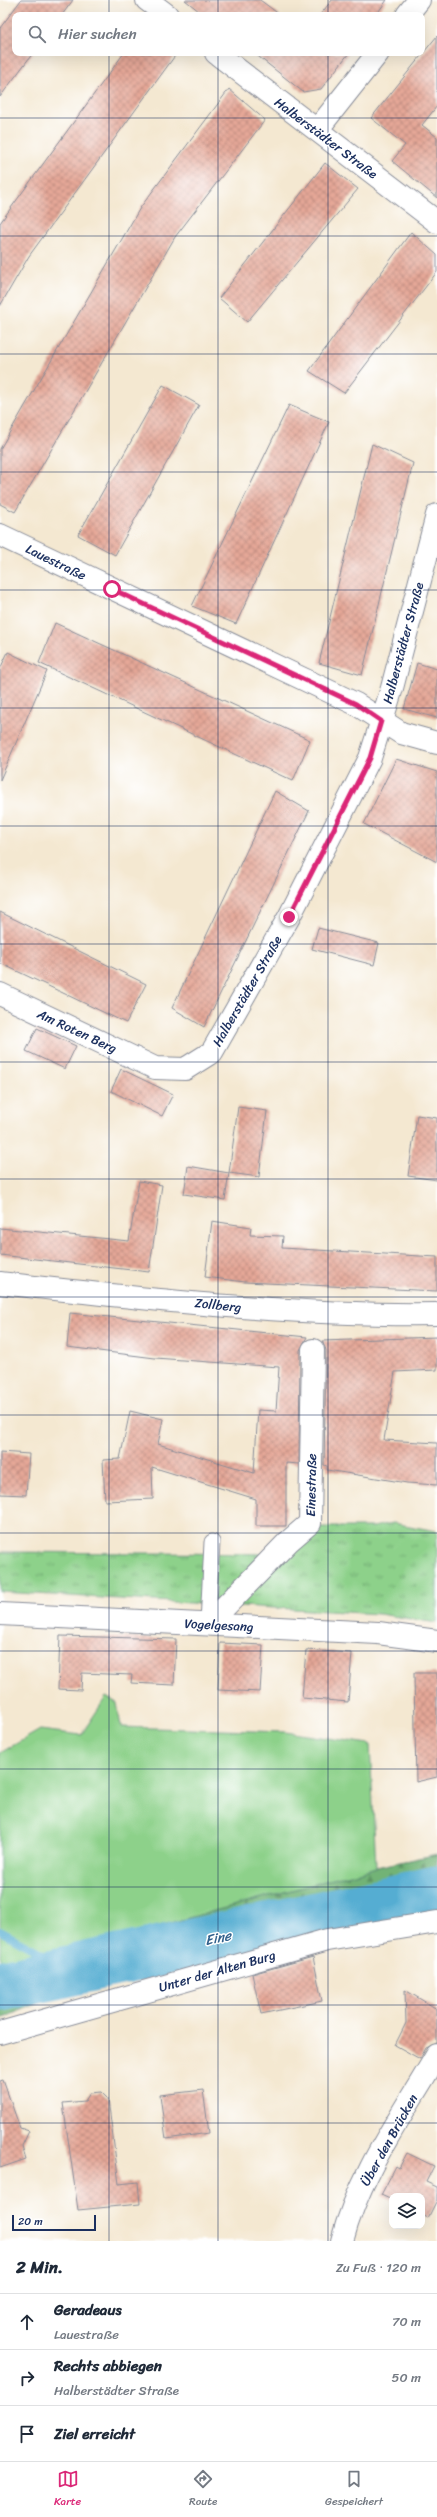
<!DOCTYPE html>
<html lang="de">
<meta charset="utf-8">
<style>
:root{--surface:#fff;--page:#f2f2f3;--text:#1f2937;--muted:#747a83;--line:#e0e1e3;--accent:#db2777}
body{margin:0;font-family:Sriracha,sans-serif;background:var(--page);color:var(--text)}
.controls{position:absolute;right:12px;bottom:12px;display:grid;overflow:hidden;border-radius:8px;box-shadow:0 4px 16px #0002}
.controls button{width:36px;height:36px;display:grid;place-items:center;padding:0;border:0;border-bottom:1px solid var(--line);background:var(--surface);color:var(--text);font:20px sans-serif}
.scale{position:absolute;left:12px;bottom:10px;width:84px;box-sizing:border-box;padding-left:4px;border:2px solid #1b2f5e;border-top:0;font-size:11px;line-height:14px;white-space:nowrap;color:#1b2f5e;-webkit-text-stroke:3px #fff;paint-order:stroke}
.stop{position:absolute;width:12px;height:12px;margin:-9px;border:3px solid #db2777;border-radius:50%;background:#fff}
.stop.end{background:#db2777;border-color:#fff;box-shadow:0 1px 4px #0008}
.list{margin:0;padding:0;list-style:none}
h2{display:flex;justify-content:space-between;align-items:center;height:52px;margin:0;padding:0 16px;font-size:17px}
h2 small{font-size:13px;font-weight:400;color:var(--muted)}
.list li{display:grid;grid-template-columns:26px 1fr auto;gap:12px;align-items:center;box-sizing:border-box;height:56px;padding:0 16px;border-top:1px solid var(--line)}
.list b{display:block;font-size:15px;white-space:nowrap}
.list p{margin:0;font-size:13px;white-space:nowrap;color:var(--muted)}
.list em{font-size:13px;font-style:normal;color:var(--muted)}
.icon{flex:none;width:22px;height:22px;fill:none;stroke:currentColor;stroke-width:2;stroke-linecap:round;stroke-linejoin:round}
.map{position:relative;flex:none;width:437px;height:2241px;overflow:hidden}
.search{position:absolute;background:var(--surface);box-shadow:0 4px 16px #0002;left:12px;right:12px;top:12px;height:44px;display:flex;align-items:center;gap:10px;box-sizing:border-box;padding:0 14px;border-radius:8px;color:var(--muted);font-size:15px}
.sheet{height:220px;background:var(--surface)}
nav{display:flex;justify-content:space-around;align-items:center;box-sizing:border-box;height:56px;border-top:1px solid var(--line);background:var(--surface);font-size:11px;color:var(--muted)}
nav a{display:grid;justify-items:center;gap:2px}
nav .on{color:var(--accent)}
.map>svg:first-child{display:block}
</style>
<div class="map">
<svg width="437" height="2241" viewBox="0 0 437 2241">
<defs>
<pattern id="grass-tufts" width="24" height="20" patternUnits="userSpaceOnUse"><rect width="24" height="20" fill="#8dd18a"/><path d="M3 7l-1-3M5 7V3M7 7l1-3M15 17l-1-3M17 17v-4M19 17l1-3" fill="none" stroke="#72aa74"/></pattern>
<pattern id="forest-firs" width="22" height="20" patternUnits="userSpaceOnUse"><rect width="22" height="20" fill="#72b376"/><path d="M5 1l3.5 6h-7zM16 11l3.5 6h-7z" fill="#5d9264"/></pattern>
<pattern id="building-cross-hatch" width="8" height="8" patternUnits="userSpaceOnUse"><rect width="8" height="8" fill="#e5a797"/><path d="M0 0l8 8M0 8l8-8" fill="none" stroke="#b9887e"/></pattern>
</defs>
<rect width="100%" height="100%" fill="#fff"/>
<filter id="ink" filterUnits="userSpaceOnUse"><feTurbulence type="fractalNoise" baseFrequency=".025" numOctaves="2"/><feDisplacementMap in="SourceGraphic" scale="8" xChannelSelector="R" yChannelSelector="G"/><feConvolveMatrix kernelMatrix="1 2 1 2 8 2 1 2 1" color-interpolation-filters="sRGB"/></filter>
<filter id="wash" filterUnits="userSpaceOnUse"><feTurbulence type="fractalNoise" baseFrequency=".012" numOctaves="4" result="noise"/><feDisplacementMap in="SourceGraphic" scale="16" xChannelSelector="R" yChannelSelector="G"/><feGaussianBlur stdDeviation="0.9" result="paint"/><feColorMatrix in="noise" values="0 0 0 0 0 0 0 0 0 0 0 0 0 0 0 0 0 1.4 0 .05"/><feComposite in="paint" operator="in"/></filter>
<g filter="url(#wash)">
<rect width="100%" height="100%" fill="#f4e8d1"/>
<!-- grass -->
<path fill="url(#grass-tufts)" stroke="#548074" d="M 393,1523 L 437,1531 L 437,1623 L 379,1614 L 0,1592 L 0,1552 L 290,1554 L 318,1527 L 373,1527 Z"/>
<!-- forest -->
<path fill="url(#forest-firs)" stroke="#46716a" d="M 437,1854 L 437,1906 L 317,1928 L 49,1999 L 0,2019 L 0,1969 L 376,1867 Z"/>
<!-- garden -->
<path fill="#8dd18a" stroke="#548074" d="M 106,1697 L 117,1703 L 121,1727 L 285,1732 L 370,1744 L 376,1867 L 0,1969 L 0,1753 L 40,1730 L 81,1735 Z"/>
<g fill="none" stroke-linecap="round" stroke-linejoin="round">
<!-- stream -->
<path stroke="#55add2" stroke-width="8" d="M 0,1931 L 73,1970"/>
<!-- river -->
<path stroke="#55add2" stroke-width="51" d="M 0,1986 L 437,1891"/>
</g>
<g id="blocks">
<!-- building -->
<path fill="url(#building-cross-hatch)" d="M 21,0 L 73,0 L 62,15 L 15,15 L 15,53 L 33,53 L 0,97 L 0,28 Z
M 185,0 L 260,0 L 280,15 L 204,15 Z
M 332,0 L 387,0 L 376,15 L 320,15 Z
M 437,36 L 437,106 L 422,125 L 437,137 L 437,198 L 392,161 L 405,145 L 371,118 Z
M 124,53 L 177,53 L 29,256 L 0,306 L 0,223 Z
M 254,53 L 349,53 L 321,89 L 303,92 Z
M 229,89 L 265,120 L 175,237 L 15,512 L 0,504 L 0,449 L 140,208 Z
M 325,163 L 358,189 L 247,322 L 219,298 Z
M 411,232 L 437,255 L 437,272 L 344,393 L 309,371 Z
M 163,385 L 199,405 L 115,555 L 78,535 Z
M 289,405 L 329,422 L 236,624 L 192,606 Z
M 372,444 L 413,463 L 362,675 L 319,663 Z
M 55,623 L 310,740 L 293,781 L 39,663 Z
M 8,652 L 47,671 L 0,780 L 0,669 Z
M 417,663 L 437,669 L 437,718 L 404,709 Z
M 396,759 L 437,772 L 437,862 L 364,824 Z
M 275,791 L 309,811 L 204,1027 L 172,1008 Z
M 0,912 L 146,984 L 126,1023 L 0,963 Z
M 318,928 L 379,943 L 374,965 L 312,949 Z
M 37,1028 L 76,1046 L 65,1069 L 26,1051 Z
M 121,1069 L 173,1094 L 162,1116 L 111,1091 Z
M 238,1107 L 267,1111 L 259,1177 L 229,1173 Z
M 417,1115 L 437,1118 L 437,1180 L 408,1176 Z
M 188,1166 L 229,1173 L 225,1200 L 184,1194 Z
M 139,1181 L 162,1185 L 149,1272 L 0,1255 L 0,1228 L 129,1241 Z
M 212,1221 L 251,1227 L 250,1235 L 283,1236 L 282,1248 L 437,1257 L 437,1291 L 245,1282 L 205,1277 Z
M 70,1313 L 307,1337 L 300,1350 L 299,1464 L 286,1463 L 286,1526 L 256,1526 L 256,1499 L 152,1467 L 153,1499 L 105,1501 L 103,1460 L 120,1459 L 130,1411 L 163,1419 L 158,1444 L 254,1473 L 258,1410 L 276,1411 L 279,1367 L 155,1358 L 67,1347 Z
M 437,1337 L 437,1370 L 395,1372 L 384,1440 L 437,1443 L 437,1485 L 407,1483 L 327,1470 L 327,1466 L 324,1465 L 326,1350 L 322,1341 Z
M 0,1452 L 29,1454 L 26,1495 L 0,1494 Z
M 60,1636 L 176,1639 L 174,1685 L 131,1683 L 132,1675 L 82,1673 L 81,1690 L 58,1689 Z
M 220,1643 L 263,1645 L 260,1692 L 218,1690 Z
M 306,1650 L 352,1653 L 348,1702 L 302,1698 Z
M 414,1673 L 437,1673 L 437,1777 L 416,1782 Z
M 313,1957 L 322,2001 L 261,2014 L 252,1974 Z
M 405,1990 L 437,2009 L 437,2043 L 426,2048 L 420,2059 L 395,2045 L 406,2023 Z
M 3,2080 L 20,2128 L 29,2131 L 22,2146 L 26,2159 L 0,2168 L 0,2081 Z
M 203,2090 L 209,2133 L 166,2139 L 160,2095 Z
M 101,2092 L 108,2099 L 119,2184 L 138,2182 L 140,2204 L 78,2210 L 63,2103 L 85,2101 L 90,2093 Z
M 407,2153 L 434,2166 L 426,2182 L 437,2187 L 437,2200 L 428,2218 L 422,2215 L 422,2196 L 392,2196 L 392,2200 L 381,2195 L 396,2166 L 399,2168 Z"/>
</g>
</g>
<g filter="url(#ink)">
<use href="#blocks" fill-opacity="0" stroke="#888c98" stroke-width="1"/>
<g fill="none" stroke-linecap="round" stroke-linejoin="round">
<defs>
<path id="lane" d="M 208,1624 L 212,1542"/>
<path id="street" d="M 147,0 L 167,15
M 407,15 L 419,0
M 216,53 L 437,222
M 317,130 L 378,53
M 0,535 L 356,704 L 401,733 L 437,743
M 0,994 L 155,1068 L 185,1069 L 212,1052 L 289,917 L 370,758 L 392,688 L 437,515
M 0,1614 L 378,1633 L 437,1641
M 208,1624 L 288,1542 L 310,1523 L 313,1350
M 0,2033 L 327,1940 L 437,1922
M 342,2241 C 359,2174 403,2114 437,2055"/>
<path id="primary" d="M 0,1283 C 145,1299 291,1316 437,1314"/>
</defs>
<!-- lane casing -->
<use href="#lane" stroke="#888c98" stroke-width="17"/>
<!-- street casing -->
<use href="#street" stroke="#888c98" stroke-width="24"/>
<!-- primary casing -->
<use href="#primary" stroke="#888c98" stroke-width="24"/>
<!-- lane -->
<use href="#lane" stroke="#fff" stroke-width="15"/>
<!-- street -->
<use href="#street" stroke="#fff" stroke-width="22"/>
<!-- primary -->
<use href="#primary" stroke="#fff" stroke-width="22"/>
</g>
</g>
<g fill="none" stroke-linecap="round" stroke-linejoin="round" filter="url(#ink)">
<!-- route -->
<path stroke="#db2777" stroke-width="5" d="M 112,589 L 356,704 L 381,721 L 370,758 L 289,917"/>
</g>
<!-- grid -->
<path fill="none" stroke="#1b2f5e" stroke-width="1" stroke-opacity="0.55" d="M 109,0 L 109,15M 218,0 L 218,15M 328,0 L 328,15M 109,53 L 109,2241M 218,53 L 218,2241M 328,53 L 328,2241M 0,118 L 437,118M 0,236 L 437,236M 0,354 L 437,354M 0,472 L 437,472M 0,590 L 437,590M 0,708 L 437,708M 0,826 L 437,826M 0,944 L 437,944M 0,1062 L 437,1062M 0,1179 L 437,1179M 0,1297 L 437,1297M 0,1415 L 437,1415M 0,1533 L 437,1533M 0,1651 L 437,1651M 0,1769 L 437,1769M 0,1887 L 437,1887M 0,2005 L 437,2005M 0,2123 L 437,2123"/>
<g text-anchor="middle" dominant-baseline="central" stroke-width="3" stroke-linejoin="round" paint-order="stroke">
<!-- street labels -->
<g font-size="13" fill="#1b2f5e" stroke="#fff">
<text transform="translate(326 138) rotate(37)">Halberstädter Straße</text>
<text transform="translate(56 562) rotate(26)">Lauestraße</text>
<text transform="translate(403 643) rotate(-75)">Halberstädter Straße</text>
<text transform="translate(247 991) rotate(-60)">Halberstädter Straße</text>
<text transform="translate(77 1031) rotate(25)">Am Roten Berg</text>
<text transform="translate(218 1305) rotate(6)">Zollberg</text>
<text transform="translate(311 1485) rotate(-89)">Einestraße</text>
<text transform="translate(219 1625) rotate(3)">Vogelgesang</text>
<text transform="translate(217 1971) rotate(-16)">Unter der Alten Burg</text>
<text transform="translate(389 2140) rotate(-61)">Über den Brücken</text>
</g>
<!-- water labels -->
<g font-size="14" font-style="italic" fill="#32618c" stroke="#fff">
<text transform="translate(218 1938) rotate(-12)">Eine</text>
</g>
</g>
</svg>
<div class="controls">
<button><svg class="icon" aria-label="layers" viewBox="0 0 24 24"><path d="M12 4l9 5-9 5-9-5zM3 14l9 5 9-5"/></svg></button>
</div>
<div class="scale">20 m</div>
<div class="stop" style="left:112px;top:589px"></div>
<div class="stop end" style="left:289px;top:917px"></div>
<div class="search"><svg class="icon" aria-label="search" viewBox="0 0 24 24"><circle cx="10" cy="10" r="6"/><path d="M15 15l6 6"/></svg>Hier suchen</div>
</div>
<section class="sheet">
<h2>2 Min.<small>Zu Fuß · 120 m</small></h2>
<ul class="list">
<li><svg class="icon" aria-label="ahead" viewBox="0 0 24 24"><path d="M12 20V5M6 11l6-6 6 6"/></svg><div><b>Geradeaus</b><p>Lauestraße</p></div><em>70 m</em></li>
<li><svg class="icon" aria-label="right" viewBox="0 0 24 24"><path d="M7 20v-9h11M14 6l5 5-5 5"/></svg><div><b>Rechts abbiegen</b><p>Halberstädter Straße</p></div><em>50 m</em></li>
<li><svg class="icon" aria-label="arrive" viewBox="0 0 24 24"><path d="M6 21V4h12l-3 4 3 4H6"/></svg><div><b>Ziel erreicht</b></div></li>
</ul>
</section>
<nav>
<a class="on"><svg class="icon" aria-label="map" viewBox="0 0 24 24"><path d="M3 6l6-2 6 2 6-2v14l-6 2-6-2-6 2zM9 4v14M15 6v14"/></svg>Karte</a>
<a><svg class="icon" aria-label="directions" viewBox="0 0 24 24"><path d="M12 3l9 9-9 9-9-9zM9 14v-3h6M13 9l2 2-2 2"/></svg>Route</a>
<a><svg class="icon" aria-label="saved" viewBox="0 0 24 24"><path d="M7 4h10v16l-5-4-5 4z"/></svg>Gespeichert</a>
</nav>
